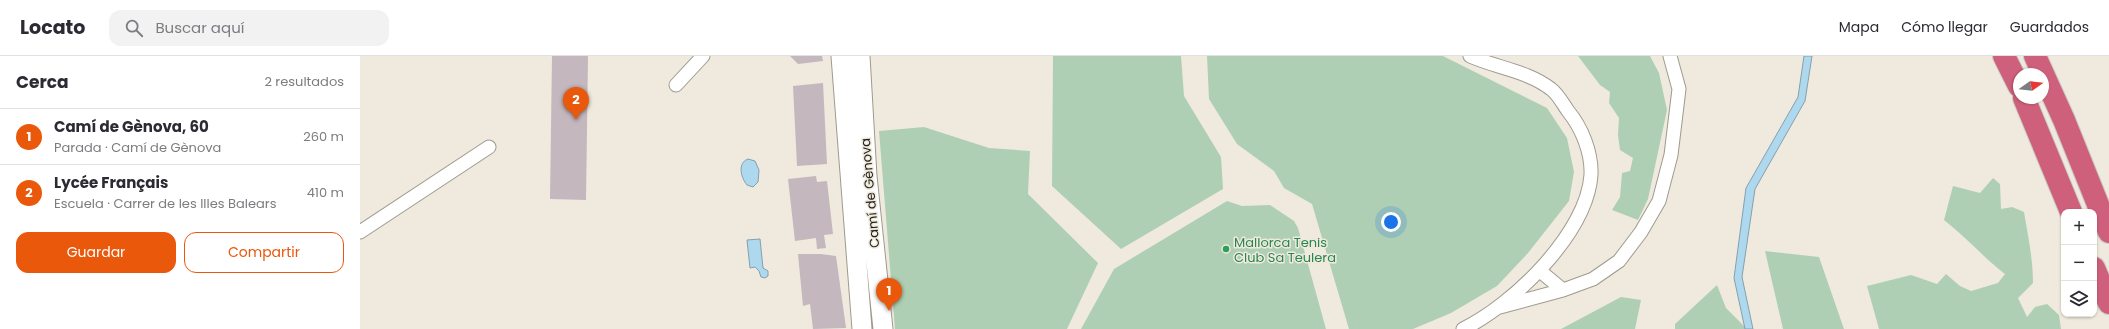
<!DOCTYPE html>
<html lang="es">
<meta charset="utf-8">
<style>
:root{--surface:#fff;--page:#f2f2f3;--text:#2b2b33;--muted:#7c7c81;--line:#e1e1e2;--accent:#ea580c}
body{margin:0;font-family:Poppins,sans-serif;background:var(--page);color:var(--text)}
.controls{position:absolute;right:12px;bottom:12px;display:grid;overflow:hidden;border-radius:8px;box-shadow:0 1px 3px #0004}
.controls button{width:36px;height:36px;display:grid;place-items:center;padding:0;border:0;border-bottom:1px solid var(--line);background:var(--surface);color:var(--text);font:20px sans-serif}
.compass{position:absolute;left:1653px;top:12px;width:36px;height:36px;border-radius:50%;background:var(--surface);box-shadow:0 1px 3px #0004;rotate:75deg}
.you{position:absolute;left:1031px;top:166px;width:14px;height:14px;margin:-10px;border:3px solid #fff;border-radius:50%;background:#1a73e8;box-shadow:0 0 0 6px #1a73e833}
.badge{display:grid;place-items:center;width:26px;height:26px;border-radius:50%;background:var(--accent);color:#fff;font-size:13px;font-weight:700}
.pin{position:absolute;translate:-50% -33px;filter:drop-shadow(0 1px 2px #0008)}
.pin::after{content:'';position:absolute;top:21px;width:14px;height:12px;background:inherit;clip-path:polygon(0 0,100% 0,50% 100%)}
.list{margin:0;padding:0;list-style:none}
h2{display:flex;justify-content:space-between;align-items:center;height:52px;margin:0;padding:0 16px;font-size:17px}
h2 small{font-size:13px;font-weight:400;color:var(--muted)}
.list li{display:grid;grid-template-columns:26px 1fr auto;gap:12px;align-items:center;box-sizing:border-box;height:56px;padding:0 16px;border-top:1px solid var(--line)}
.list b{display:block;font-size:15px;white-space:nowrap}
.list p{margin:0;font-size:13px;white-space:nowrap;color:var(--muted)}
.list em{font-size:13px;font-style:normal;color:var(--muted)}
.actions{display:flex;gap:8px;padding:12px 16px}
.actions a{flex:1;padding:9px 0;border:1px solid var(--accent);border-radius:12px;text-align:center;font-size:14px;color:var(--accent)}
.actions .main{background:var(--accent);color:#fff}
.icon{flex:none;width:22px;height:22px;fill:none;stroke:currentColor;stroke-width:2;stroke-linecap:round;stroke-linejoin:round}
.map{position:relative;flex:none;width:1749px;height:273px;overflow:hidden}
header{display:flex;align-items:center;gap:24px;box-sizing:border-box;height:56px;padding:0 20px;background:var(--surface);border-bottom:1px solid var(--line)}
header strong{font-size:19px}
nav{display:flex;gap:22px;margin-inline-start:auto;font-size:14px}
.search{width:280px;height:36px;background:var(--page);display:flex;align-items:center;gap:10px;box-sizing:border-box;padding:0 14px;border-radius:12px;color:var(--muted);font-size:15px}
main{display:flex}
aside{flex:1;background:var(--surface)}
.map>svg:first-child{display:block}
</style>
<header>
<strong>Locato</strong>
<div class="search"><svg class="icon" aria-label="search" viewBox="0 0 24 24"><circle cx="10" cy="10" r="6"/><path d="M15 15l6 6"/></svg>Buscar aquí</div>
<nav><a>Mapa</a><a>Cómo llegar</a><a>Guardados</a></nav>
</header>
<main>
<aside>
<h2>Cerca<small>2 resultados</small></h2>
<ul class="list">
<li><span class="badge">1</span><div><b>Camí de Gènova, 60</b><p>Parada · Camí de Gènova</p></div><em>260 m</em></li>
<li><span class="badge">2</span><div><b>Lycée Français</b><p>Escuela · Carrer de les Illes Balears</p></div><em>410 m</em></li>
</ul>
<div class="actions"><a class="main">Guardar</a><a>Compartir</a></div>
</aside>
<div class="map">
<svg width="1749" height="273" viewBox="0 0 1749 273">
<rect width="100%" height="100%" fill="#efeadd"/>
<!-- green -->
<path fill="#afcfb4" d="M 693,0 L 821,0 L 824,40 L 861,101 L 863,133 L 761,193 L 692,130 Z
M 847,0 L 1083,0 L 1187,52 L 1207,82 L 1214,116 L 1209,145 L 1168,197 L 1137,230 L 1091,257 L 1053,273 L 989,273 L 952,148 L 924,132 L 914,115 L 877,88 L 849,43 Z
M 1218,0 L 1290,0 L 1299,17 L 1307,54 L 1288,143 L 1278,164 L 1252,154 L 1260,141 L 1262,117 L 1270,115 L 1273,102 L 1260,94 L 1258,79 L 1259,62 L 1249,47 L 1250,36 L 1240,29 Z
M 564,71 L 629,92 L 670,95 L 668,138 L 738,207 L 707,273 L 535,273 L 519,75 Z
M 1633,122 L 1640,128 L 1641,153 L 1652,151 L 1664,156 C 1668,180 1673,203 1673,227 L 1658,242 L 1667,261 L 1675,251 L 1687,248 L 1699,259 L 1701,273 L 1519,273 L 1507,230 L 1551,219 L 1577,228 L 1586,218 L 1600,230 L 1611,235 L 1638,227 L 1645,218 C 1623,201 1606,181 1584,164 L 1593,130 L 1620,137 Z
M 867,145 L 882,150 L 910,149 L 934,165 L 938,172 L 966,273 L 721,273 L 754,213 Z
M 1405,195 L 1459,201 L 1484,273 L 1423,273 Z
M 1357,229 L 1366,252 L 1387,273 L 1315,273 L 1315,268 Z
M 1261,241 L 1281,244 L 1275,273 L 1201,273 Z"/>
<!-- water -->
<path fill="#aed8ed" stroke="#84a0ae" d="M 1444,0 L 1452,0 L 1445,45 L 1395,133 L 1382,221 L 1393,273 L 1385,273 L 1374,222 L 1386,132 L 1438,41 Z
M 388,103 L 395,105 L 399,114 L 398,126 L 393,131 L 387,129 C 381,122 377,107 388,103 Z
M 400,183 L 403,212 L 408,215 L 408,220 L 405,222 L 401,221 L 399,215 L 395,211 L 390,212 L 387,184 Z"/>
<!-- building -->
<path fill="#c4b7be" d="M 192,0 L 228,0 L 226,144 L 190,143 Z
M 430,0 L 462,0 L 463,5 L 438,8 Z
M 463,27 L 467,108 L 437,110 L 433,30 Z
M 456,120 L 457,126 L 467,125 L 473,178 L 464,179 L 466,192 L 457,193 L 456,182 L 435,185 L 428,123 Z
M 438,198 L 461,198 L 476,200 L 486,272 L 453,273 L 450,248 L 443,250 Z"/>
<g fill="none" stroke-linecap="round" stroke-linejoin="round">
<defs>
<path id="street" d="M 316,29 L 343,0
M 0,176 L 129,91
M 1180,215 L 1203,234
M 1140,251 L 1203,234 L 1233,223 L 1259,205 L 1281,176 L 1299,145 L 1311,99 L 1319,33 L 1310,0
M 1103,273 C 1153,249 1227,177 1231,119 C 1232,97 1222,72 1208,55 C 1203,48 1198,38 1191,33 C 1168,15 1137,12 1110,0"/>
<path id="secondary" d="M 481,0 L 502,273
M 500,0 L 507,120 L 523,273"/>
<path id="highway" d="M 1644,0 L 1659,30
M 1675,0 L 1704,64 L 1749,176
M 1664,42 L 1711,156
M 1734,212 L 1749,247"/>
</defs>
<!-- street casing -->
<use href="#street" stroke="#9f9a8e" stroke-width="15"/>
<!-- secondary casing -->
<use href="#secondary" stroke="#9f9a8e" stroke-width="21"/>
<!-- highway casing -->
<use href="#highway" stroke="#cac9c8" stroke-width="24"/>
<!-- street -->
<use href="#street" stroke="#fff" stroke-width="13"/>
<!-- secondary -->
<use href="#secondary" stroke="#fff" stroke-width="19"/>
<!-- highway -->
<use href="#highway" stroke="#cf607b" stroke-width="22"/>
</g>
<!-- markers -->
<circle fill="#2e9e5b" stroke="#efeadd" stroke-width="1.5" cx="866" cy="193" r="4"/>
<g text-anchor="middle" dominant-baseline="central" stroke-width="3" stroke-linejoin="round" paint-order="stroke">
<!-- street labels -->
<g font-size="13" fill="#211f1a" stroke="#efeadd">
<text transform="translate(510 137) rotate(-95)">Camí de Gènova</text>
</g>
<!-- leisure labels -->
<g font-size="13" fill="#27864d" stroke="#efeadd" text-anchor="start">
<text x="874" y="186">Mallorca Tenis<tspan x="874" dy="15">Club Sa Teulera</tspan></text>
</g>
</g>
</svg>
<div class="controls">
<button>+</button>
<button>−</button>
<button><svg class="icon" aria-label="layers" viewBox="0 0 24 24"><path d="M12 4l9 5-9 5-9-5zM3 14l9 5 9-5"/></svg></button>
</div>
<svg class="compass" viewBox="-18 -18 36 36"><path d="M0-13l5 13h-10z" fill="#e53935"/><path d="M0 13l5-13h-10z" fill="#7c7c81"/></svg>
<div class="you"></div>
<div class="pin badge" style="left:529px;top:255px">1</div>
<div class="pin badge" style="left:216px;top:64px">2</div>
</div>
</main>
